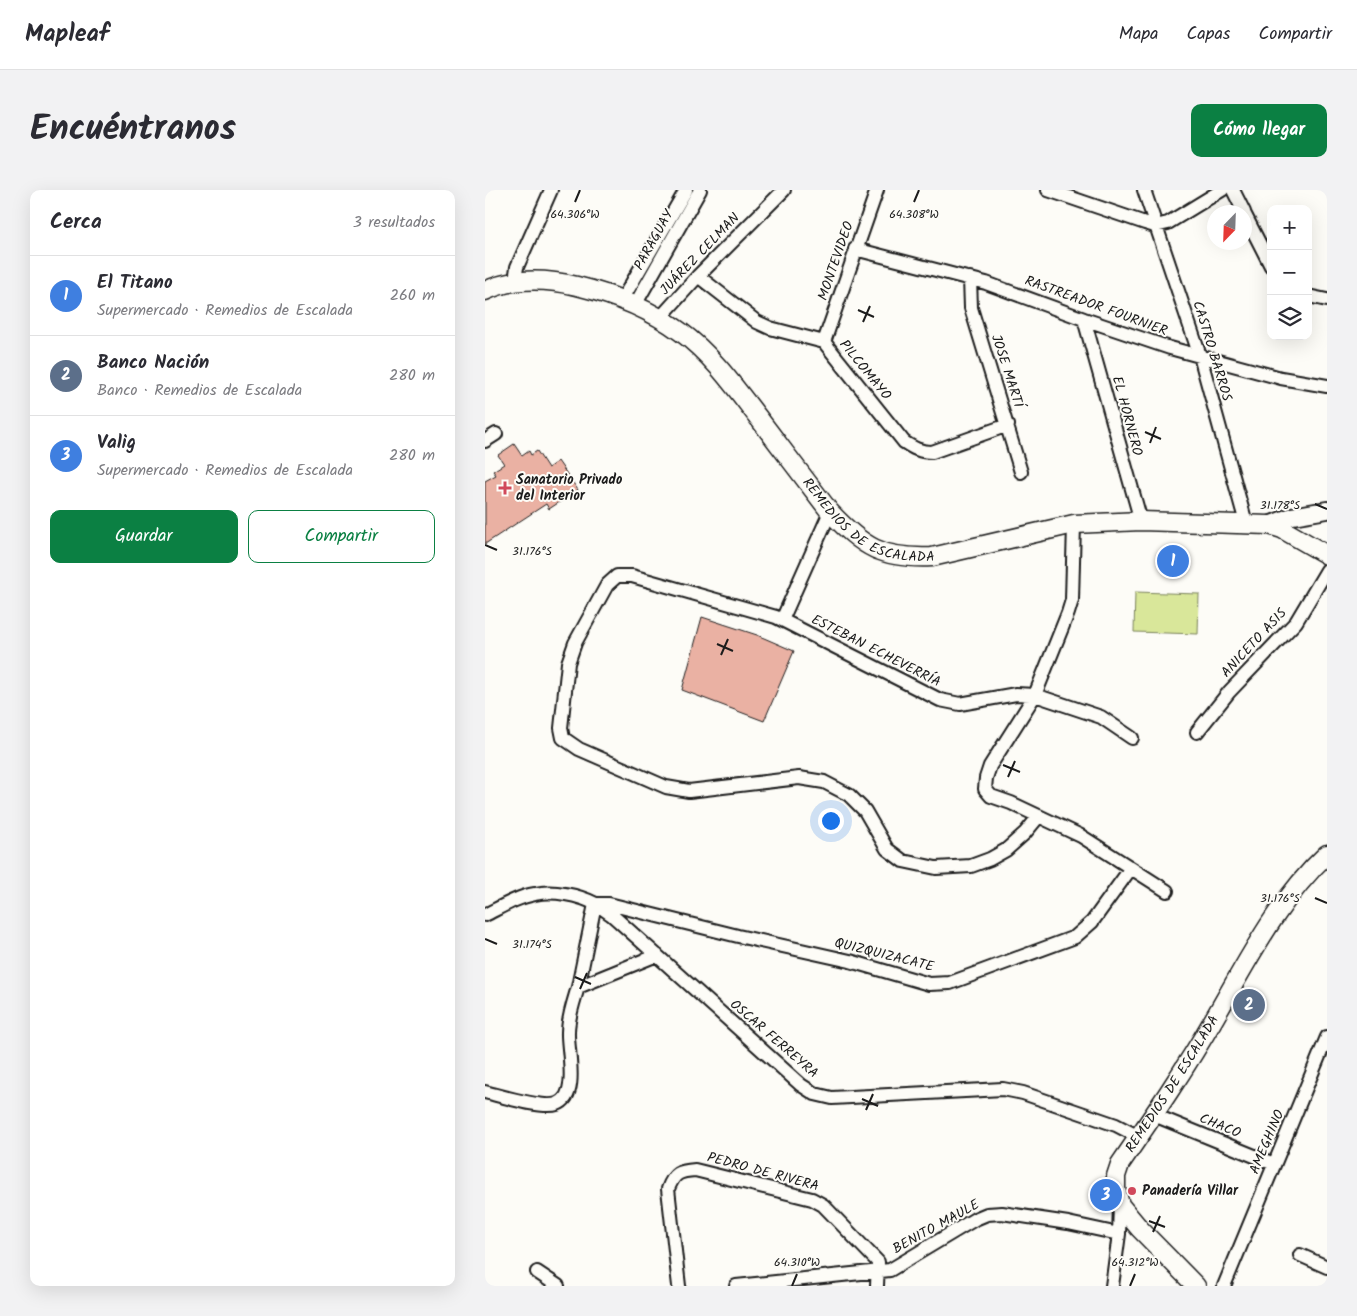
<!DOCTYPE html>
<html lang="es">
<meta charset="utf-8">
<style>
:root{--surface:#fff;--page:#f2f2f3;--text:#2b2b33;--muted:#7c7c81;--line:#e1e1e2;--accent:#0b8043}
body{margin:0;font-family:Kalam,sans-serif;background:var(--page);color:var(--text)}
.controls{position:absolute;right:15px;top:15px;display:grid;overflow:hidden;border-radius:10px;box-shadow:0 5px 20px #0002}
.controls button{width:45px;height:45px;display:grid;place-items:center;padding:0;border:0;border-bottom:1px solid var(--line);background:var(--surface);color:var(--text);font:25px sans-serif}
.compass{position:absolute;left:722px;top:15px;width:45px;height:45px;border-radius:50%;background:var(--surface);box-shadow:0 5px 20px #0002;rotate:203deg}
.you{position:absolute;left:345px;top:630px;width:18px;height:18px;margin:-12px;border:4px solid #fff;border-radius:50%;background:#1a73e8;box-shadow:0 0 0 8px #1a73e833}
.badge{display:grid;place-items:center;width:32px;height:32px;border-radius:50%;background:var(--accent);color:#fff;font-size:16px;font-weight:700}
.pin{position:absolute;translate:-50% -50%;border:2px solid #fff;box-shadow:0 1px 5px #0006}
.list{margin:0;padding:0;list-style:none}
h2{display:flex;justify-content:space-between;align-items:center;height:65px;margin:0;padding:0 20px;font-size:21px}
h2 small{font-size:16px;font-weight:400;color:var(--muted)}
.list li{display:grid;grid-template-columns:32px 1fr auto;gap:15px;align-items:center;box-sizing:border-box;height:80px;padding:0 20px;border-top:1px solid var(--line)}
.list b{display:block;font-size:19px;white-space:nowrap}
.list p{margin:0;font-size:16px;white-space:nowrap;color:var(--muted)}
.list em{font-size:16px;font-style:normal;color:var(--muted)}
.actions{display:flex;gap:10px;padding:15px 20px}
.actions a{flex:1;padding:11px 0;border:1px solid var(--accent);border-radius:10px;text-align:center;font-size:18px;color:var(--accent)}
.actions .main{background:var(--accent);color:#fff}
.icon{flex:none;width:28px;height:28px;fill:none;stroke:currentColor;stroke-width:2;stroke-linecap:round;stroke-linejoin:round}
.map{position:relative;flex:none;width:842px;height:1096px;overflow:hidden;border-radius:10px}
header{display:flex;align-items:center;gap:30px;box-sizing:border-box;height:70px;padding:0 25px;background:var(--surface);border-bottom:1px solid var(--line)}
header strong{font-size:24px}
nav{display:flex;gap:28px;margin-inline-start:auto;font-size:18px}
.intro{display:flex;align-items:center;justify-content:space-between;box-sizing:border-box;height:120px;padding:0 30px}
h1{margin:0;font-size:35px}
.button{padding:12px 22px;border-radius:10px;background:var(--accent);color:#fff;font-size:18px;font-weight:700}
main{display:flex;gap:30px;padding:0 30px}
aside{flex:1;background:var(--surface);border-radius:10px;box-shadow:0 5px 20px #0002}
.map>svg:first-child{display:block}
</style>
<header>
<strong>Mapleaf</strong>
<nav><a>Mapa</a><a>Capas</a><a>Compartir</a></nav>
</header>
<div class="intro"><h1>Encuéntranos</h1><a class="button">Cómo llegar</a></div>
<main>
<aside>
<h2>Cerca<small>3 resultados</small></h2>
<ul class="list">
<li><span class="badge" style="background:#3f7fe0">1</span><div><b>El Titano</b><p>Supermercado · Remedios de Escalada</p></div><em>260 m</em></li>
<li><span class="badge" style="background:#5c6f8a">2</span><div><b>Banco Nación</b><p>Banco · Remedios de Escalada</p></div><em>280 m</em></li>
<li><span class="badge" style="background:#3f7fe0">3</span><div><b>Valig</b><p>Supermercado · Remedios de Escalada</p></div><em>280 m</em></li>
</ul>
<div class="actions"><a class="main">Guardar</a><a>Compartir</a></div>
</aside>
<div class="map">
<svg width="842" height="1096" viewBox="0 0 842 1096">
<rect width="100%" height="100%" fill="#fdfcf7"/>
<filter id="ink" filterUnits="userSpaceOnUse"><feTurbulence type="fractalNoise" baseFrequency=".02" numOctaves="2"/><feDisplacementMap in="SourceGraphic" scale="10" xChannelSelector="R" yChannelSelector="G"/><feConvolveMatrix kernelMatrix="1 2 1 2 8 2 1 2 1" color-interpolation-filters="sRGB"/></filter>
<g filter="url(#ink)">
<!-- green -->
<path fill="#d9e79a" stroke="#7a825b" d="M 650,402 L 714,404 L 713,444 L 649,442 Z"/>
<!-- building -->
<path fill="#eab1a3" stroke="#1c1c1c" d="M 29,254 L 37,266 L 44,261 L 46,265 L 52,261 L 63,278 L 73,271 L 93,300 L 64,319 L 61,314 L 0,354 L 0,291 L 11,285 L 8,281 L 19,274 L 13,265 Z
M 217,427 L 272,445 L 309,461 L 279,531 L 197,500 Z"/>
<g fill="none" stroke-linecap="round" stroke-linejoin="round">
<defs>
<path id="minor" d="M 563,0 L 660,33 L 670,36 L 683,33 L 737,0
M 659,0 L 715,166 L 761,333
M 748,0 L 759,22
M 759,23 L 786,76
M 370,59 L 501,93 L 599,129 L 685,158 L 796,188 L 842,196
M 213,86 L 272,132 L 285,138 L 339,152 L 419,252 C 428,258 435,262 447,262 L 523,235
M 485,88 L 486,118 L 536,282
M 30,91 L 32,77 L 66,0
M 823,106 L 842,110
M 137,110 L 201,0
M 150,115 L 215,0
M 175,128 L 213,86 L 299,0
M 599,129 L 656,331
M 339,152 L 392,0
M 0,251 L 11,244
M 589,334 L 587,410 L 583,423 L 550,505 L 505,576 L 501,588 L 500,599 L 506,606 L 526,613 L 596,646 L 682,701
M 297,430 L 345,322
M 712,542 L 744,502 L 811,432 L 842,380
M 554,626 L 540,643 L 521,660 L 505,669 L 486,676 L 451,678 L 418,671 L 402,659 L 380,621 L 364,605 L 339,592 L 314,588 L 204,601 L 181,597 L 94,559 L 78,548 L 76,538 L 83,473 L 90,453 L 122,395 L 132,386 L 147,386 L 291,427 L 455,510 L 475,514 L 531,504 L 550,505 L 616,527 L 647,548
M 0,725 C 16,717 32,707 50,704 C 68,700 94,705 111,714 C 116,717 121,721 127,725 L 316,895 L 330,904 L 347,908 L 518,899 L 538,903 L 631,935 L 654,947
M 93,797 L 110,714 L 124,714 L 253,746 L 365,771 L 444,794 L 465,793 L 590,747 L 607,732 L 646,678
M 0,902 C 16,906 58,919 72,914 C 95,906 82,860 83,842 C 83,827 89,811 93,797 L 172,765
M 669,925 L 789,974
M 815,1065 L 842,1077
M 52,1082 L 73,1096
M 194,1096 L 183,999 C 189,983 194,981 210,980 L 327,1009 L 338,1015 L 393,1072 L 392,1096
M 251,1096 L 405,1080 L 490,1029 L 502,1024 L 517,1023 L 583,1033 L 634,1044
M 627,1096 L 634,1044 L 635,1015
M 739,1096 L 842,847"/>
<path id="tertiary" d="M 784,335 L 807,326 L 842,320"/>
<g id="secondary">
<path id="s1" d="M 0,101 C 29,87 62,89 92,96 C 129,105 165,119 196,142 C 226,164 249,196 272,226 C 296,258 321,290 345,322 C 379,358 397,369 447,367 L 589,334 L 656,331 L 784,335 L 797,339 L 842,365"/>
<path id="s2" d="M 711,1096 L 655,1039 L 635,1015 L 631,999 L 631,986 L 635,974 C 668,926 701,878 730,827 C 763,770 793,710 842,664"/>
</g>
</defs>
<!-- minor casing -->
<use href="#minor" stroke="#1c1c1c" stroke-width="16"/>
<!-- tertiary casing -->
<use href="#tertiary" stroke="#1c1c1c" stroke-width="20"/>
<!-- secondary casing -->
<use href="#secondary" stroke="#1c1c1c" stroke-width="21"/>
<!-- minor -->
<use href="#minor" stroke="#fdfcf7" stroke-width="12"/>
<!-- tertiary -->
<use href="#tertiary" stroke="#fdfcf7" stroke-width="16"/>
<!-- secondary -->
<use href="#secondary" stroke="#fdfcf7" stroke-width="18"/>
</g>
</g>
<!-- ticks -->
<path fill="none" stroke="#1c1c1c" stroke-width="2" d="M 90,12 L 95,0M 429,12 L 434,0M 373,120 L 389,127M 378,132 L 385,116M 660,242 L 676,249M 665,253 L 671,237M 830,314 L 842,319M 0,355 L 12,360M 232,454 L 248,461M 236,465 L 243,449M 518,575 L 535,582M 523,587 L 530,571M 830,708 L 842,713M 0,749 L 12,754M 90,787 L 106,794M 95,799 L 102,783M 377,909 L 393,916M 381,920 L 388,904M 664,1031 L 680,1037M 668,1042 L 675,1026M 307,1096 L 312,1084M 645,1096 L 650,1084"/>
<!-- markers -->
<g fill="#d1495b" stroke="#fdfcf7" stroke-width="2">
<path d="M17.5 290.5h5v5h5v5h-5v5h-5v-5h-5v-5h5z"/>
<circle cx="647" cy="1001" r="5"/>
</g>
<g text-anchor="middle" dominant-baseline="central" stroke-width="4" stroke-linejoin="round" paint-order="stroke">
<!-- street labels -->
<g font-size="14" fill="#1c1c1c" stroke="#fdfcf7">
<text transform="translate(169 50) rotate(-61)">PARAGUAY</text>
<text transform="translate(215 64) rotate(-46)">JUÁREZ CELMAN</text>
<text transform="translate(351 71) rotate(-71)">MONTEVIDEO</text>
<text transform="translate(611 116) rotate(20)">RASTREADOR FOURNIER</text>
<text transform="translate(727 161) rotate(73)">CASTRO BARROS</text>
<text transform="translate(380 180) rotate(51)">PILCOMAYO</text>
<text transform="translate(522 181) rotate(72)">JOSE MARTÍ</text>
<text transform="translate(642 226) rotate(75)">EL HORNERO</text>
<text stroke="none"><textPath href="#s1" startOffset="482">REMEDIOS DE ESCALADA</textPath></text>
<text transform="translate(769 453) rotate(-47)">ANICETO ASIS</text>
<text transform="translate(391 461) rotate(27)">ESTEBAN ECHEVERRÍA</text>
<text transform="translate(399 765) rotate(14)">QUIZQUIZACATE</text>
<text transform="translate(289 849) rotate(41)">OSCAR FERREYRA</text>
<text stroke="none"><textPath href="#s2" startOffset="249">REMEDIOS DE ESCALADA</textPath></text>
<text transform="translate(735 936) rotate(22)">CHACO</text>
<text transform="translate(782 952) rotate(-67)">AMEGHINO</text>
<text transform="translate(278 982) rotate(15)">PEDRO DE RIVERA</text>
<text transform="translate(451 1037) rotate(-29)">BENITO MAULE</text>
</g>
<!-- poi labels -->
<g font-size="14" font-weight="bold" fill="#1c1c1c" stroke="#fdfcf7" text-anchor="start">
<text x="31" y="290">Sanatorio Privado<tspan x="31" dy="16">del Interior</tspan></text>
<text x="657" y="1001">Panadería Villar</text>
</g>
</g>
<g font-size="12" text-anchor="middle" fill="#1c1c1c" stroke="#fdfcf7" stroke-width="4" stroke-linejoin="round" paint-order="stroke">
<text x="90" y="28">64.306°W</text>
<text x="429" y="28">64.308°W</text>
<text x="795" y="319">31.178°S</text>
<text x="47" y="365">31.176°S</text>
<text x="795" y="712">31.176°S</text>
<text x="47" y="758">31.174°S</text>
<text x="312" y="1076">64.310°W</text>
<text x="650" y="1076">64.312°W</text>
</g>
</svg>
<div class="controls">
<button>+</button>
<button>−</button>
<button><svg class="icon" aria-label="layers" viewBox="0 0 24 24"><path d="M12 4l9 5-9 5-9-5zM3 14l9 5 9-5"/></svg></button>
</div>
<svg class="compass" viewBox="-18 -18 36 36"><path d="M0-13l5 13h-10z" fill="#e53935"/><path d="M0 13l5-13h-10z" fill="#7c7c81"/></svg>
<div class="you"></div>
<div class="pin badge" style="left:688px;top:371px;background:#3f7fe0">1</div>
<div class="pin badge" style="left:764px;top:815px;background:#5c6f8a">2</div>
<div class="pin badge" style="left:621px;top:1005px;background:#3f7fe0">3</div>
</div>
</main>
